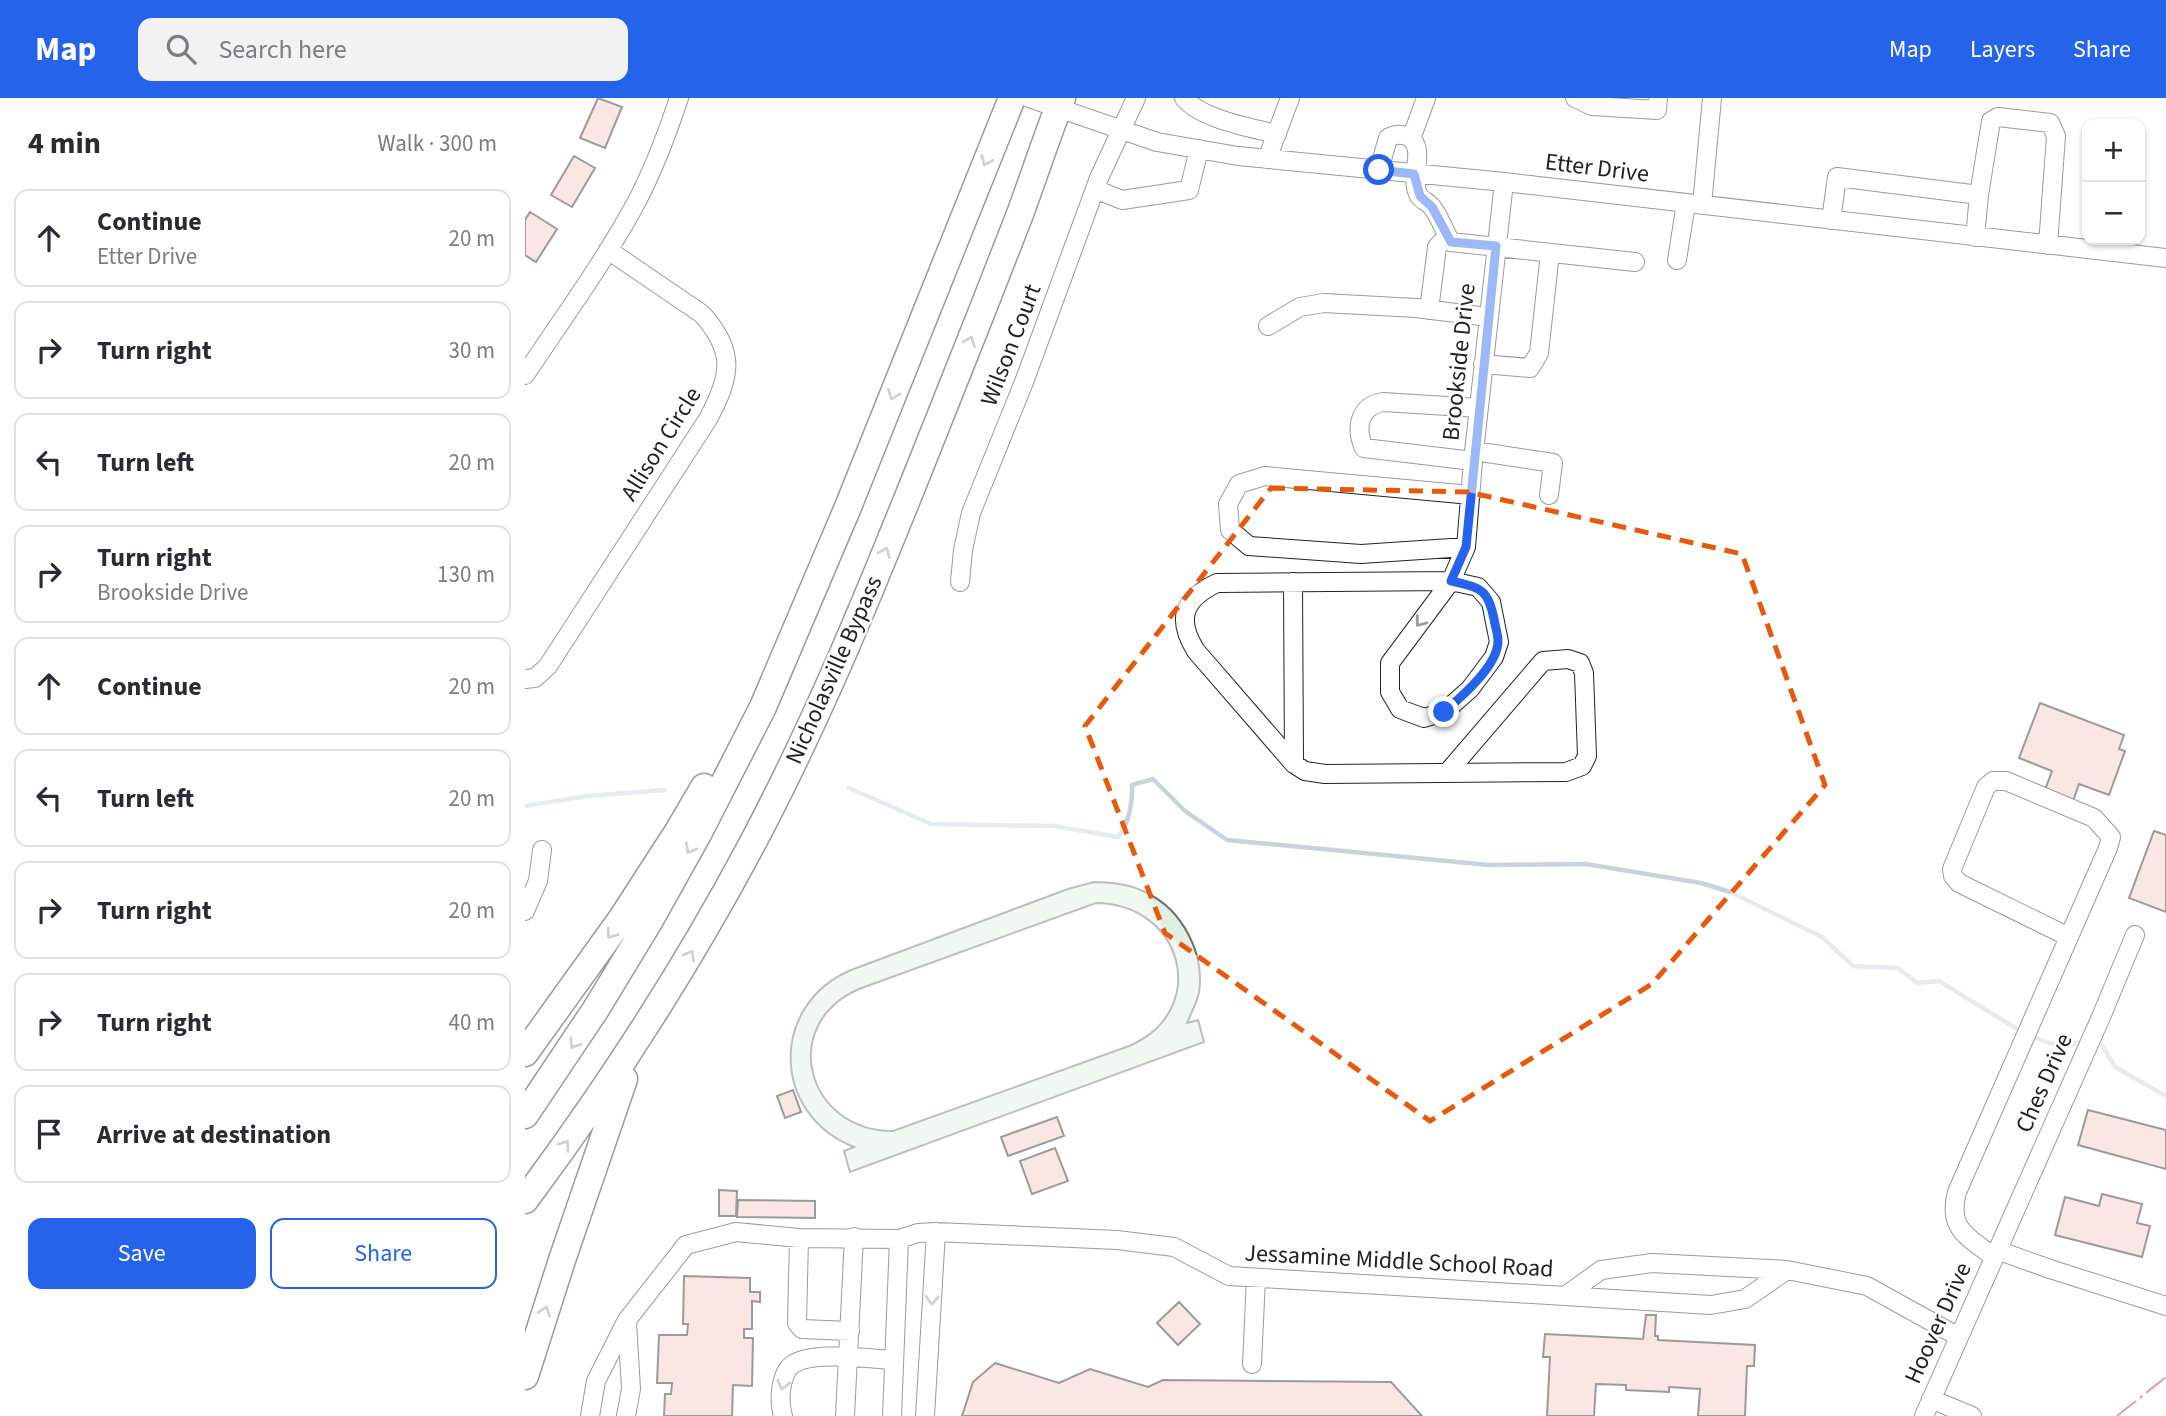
<!DOCTYPE html>
<meta charset="utf-8">
<style>
:root{--surface:#fff;--page:#f2f2f3;--text:#2b2b33;--muted:#7c7c81;--line:#e1e1e2;--accent:#2563eb}
body{margin:0;font-family:"Source Sans 3",sans-serif;background:var(--page);color:var(--text)}
.controls{position:absolute;right:21px;top:21px;display:grid;overflow:hidden;border-radius:14px;box-shadow:0 2px 5px #0004}
.controls button{width:63px;height:63px;display:grid;place-items:center;padding:0;border:0;border-bottom:2px solid var(--line);background:var(--surface);color:var(--text);font:35px sans-serif}
.stop{position:absolute;width:21px;height:21px;margin:-16px;border:5px solid #2563eb;border-radius:50%;background:#fff}
.stop.end{background:#2563eb;border-color:#fff;box-shadow:0 2px 7px #0008}
.list{margin:0;padding:0;list-style:none}
h2{display:flex;justify-content:space-between;align-items:center;height:91px;margin:0;padding:0 28px;font-size:30px}
h2 small{font-size:23px;font-weight:400;color:var(--muted)}
.list li{display:grid;grid-template-columns:46px 1fr auto;gap:21px;align-items:center;box-sizing:border-box;height:98px;margin:0 14px 14px;padding:0 14px;border:2px solid var(--line);border-radius:14px}
.list b{display:block;font-size:26px;white-space:nowrap}
.list p{margin:0;font-size:23px;white-space:nowrap;color:var(--muted)}
.list em{font-size:23px;font-style:normal;color:var(--muted)}
.actions{display:flex;gap:14px;padding:21px 28px}
.actions a{flex:1;padding:16px 0;border:2px solid var(--accent);border-radius:14px;text-align:center;font-size:24px;color:var(--accent)}
.actions .main{background:var(--accent);color:#fff}
.icon{flex:none;width:38px;height:38px;fill:none;stroke:currentColor;stroke-width:2;stroke-linecap:round;stroke-linejoin:round}
.map{position:relative;flex:none;width:1641px;height:1318px;overflow:hidden}
header{display:flex;align-items:center;gap:42px;box-sizing:border-box;height:98px;padding:0 35px;background:var(--accent);color:#fff}
header strong{font-size:33px}
nav{display:flex;gap:38px;margin-inline-start:auto;font-size:24px}
.search{width:490px;height:63px;background:var(--page);display:flex;align-items:center;gap:18px;box-sizing:border-box;padding:0 24px;border-radius:14px;color:var(--muted);font-size:26px}
main{display:flex}
aside{flex:1;background:var(--surface)}
.map>svg:first-child{display:block}
</style>
<header>
<strong>Map</strong>
<div class="search"><svg class="icon" aria-label="search" viewBox="0 0 24 24"><circle cx="10" cy="10" r="6"/><path d="M15 15l6 6"/></svg>Search here</div>
<nav><a>Map</a><a>Layers</a><a>Share</a></nav>
</header>
<main>
<aside>
<h2>4 min<small>Walk · 300 m</small></h2>
<ul class="list">
<li><svg class="icon" aria-label="ahead" viewBox="0 0 24 24"><path d="M12 20V5M6 11l6-6 6 6"/></svg><div><b>Continue</b><p>Etter Drive</p></div><em>20 m</em></li>
<li><svg class="icon" aria-label="right" viewBox="0 0 24 24"><path d="M7 20v-9h11M14 6l5 5-5 5"/></svg><div><b>Turn right</b></div><em>30 m</em></li>
<li><svg class="icon" aria-label="left" viewBox="0 0 24 24"><path d="M17 20v-9H6M10 6l-5 5 5 5"/></svg><div><b>Turn left</b></div><em>20 m</em></li>
<li><svg class="icon" aria-label="right" viewBox="0 0 24 24"><path d="M7 20v-9h11M14 6l5 5-5 5"/></svg><div><b>Turn right</b><p>Brookside Drive</p></div><em>130 m</em></li>
<li><svg class="icon" aria-label="ahead" viewBox="0 0 24 24"><path d="M12 20V5M6 11l6-6 6 6"/></svg><div><b>Continue</b></div><em>20 m</em></li>
<li><svg class="icon" aria-label="left" viewBox="0 0 24 24"><path d="M17 20v-9H6M10 6l-5 5 5 5"/></svg><div><b>Turn left</b></div><em>20 m</em></li>
<li><svg class="icon" aria-label="right" viewBox="0 0 24 24"><path d="M7 20v-9h11M14 6l5 5-5 5"/></svg><div><b>Turn right</b></div><em>20 m</em></li>
<li><svg class="icon" aria-label="right" viewBox="0 0 24 24"><path d="M7 20v-9h11M14 6l5 5-5 5"/></svg><div><b>Turn right</b></div><em>40 m</em></li>
<li><svg class="icon" aria-label="arrive" viewBox="0 0 24 24"><path d="M6 21V4h12l-3 4 3 4H6"/></svg><div><b>Arrive at destination</b></div></li>
</ul>
<div class="actions"><a class="main">Save</a><a>Share</a></div>
</aside>
<div class="map">
<svg width="1641" height="1318" viewBox="0 0 1641 1318">
<rect width="100%" height="100%" fill="#fff"/>
<!-- green -->
<path fill="#e0efe3" stroke="#6f6f6f" stroke-width="2" fill-rule="evenodd" d="M 569,784 C 587,784 605,786 622,795 C 657,812 680,855 674,894 C 672,905 666,915 662,925 L 673,922 L 679,944 L 325,1074 L 319,1053 L 329,1049 C 246,1016 244,907 326,872 L 543,791 ZM 571,805 C 659,806 686,913 604,948 L 368,1033 C 281,1033 253,926 334,891 Z"/>
<g fill="none" stroke-linecap="round" stroke-linejoin="round">
<!-- stream -->
<path stroke="#c7d3dd" stroke-width="4.5" d="M 324,690 L 406,726 L 529,728 L 593,739 C 604,726 608,703 607,687 L 628,681 L 660,713 L 702,742 L 964,767 L 1061,766 L 1176,785 L 1205,794 L 1297,839 L 1328,868 L 1373,870 L 1392,885 L 1414,883 L 1497,934
M 0,708 L 62,698 L 140,692
M 1505,937 C 1520,944 1538,952 1553,944
M 1577,947 L 1590,969 L 1641,998"/>
</g>
<!-- building -->
<path fill="#f3c9c0" stroke="#222" stroke-width="2" d="M 73,0 L 97,9 L 80,50 L 55,40 Z
M 49,58 L 70,70 L 47,109 L 26,97 Z
M 5,114 L 32,131 L 11,164 L 0,157 L 0,122 Z
M 1515,605 L 1599,637 L 1594,651 L 1600,653 L 1584,697 L 1554,686 L 1548,703 L 1520,692 L 1527,673 L 1494,660 Z
M 1629,733 L 1641,737 L 1641,814 L 1604,800 Z
M 268,992 L 276,1014 L 260,1020 L 252,998 Z
M 1563,1012 L 1641,1032 L 1641,1071 L 1553,1047 Z
M 532,1019 L 539,1038 L 483,1058 L 476,1039 Z
M 530,1050 L 543,1083 L 507,1096 L 495,1063 Z
M 194,1092 L 212,1093 L 211,1118 L 194,1118 Z
M 1577,1096 L 1617,1106 L 1612,1125 L 1625,1128 L 1617,1159 L 1530,1137 L 1540,1099 L 1574,1108 Z
M 213,1102 L 290,1103 L 290,1120 L 212,1119 Z
M 159,1178 L 225,1180 L 225,1194 L 235,1194 L 235,1204 L 227,1203 L 227,1231 L 219,1231 L 219,1240 L 228,1240 L 227,1288 L 208,1287 L 207,1318 L 139,1318 L 140,1296 L 146,1296 L 147,1285 L 132,1285 L 134,1237 L 162,1237 L 163,1226 L 158,1226 Z
M 654,1204 L 675,1226 L 653,1247 L 632,1225 Z
M 1121,1217 L 1131,1217 L 1130,1238 L 1133,1238 L 1133,1242 L 1230,1247 L 1229,1268 L 1222,1268 L 1220,1318 L 1173,1318 L 1175,1291 L 1144,1289 L 1144,1294 L 1101,1292 L 1101,1287 L 1071,1286 L 1069,1318 L 1022,1318 L 1025,1259 L 1018,1259 L 1020,1236 L 1118,1241 Z
M 470,1265 L 534,1285 L 565,1271 L 623,1289 L 638,1282 L 866,1284 L 897,1318 L 437,1318 L 448,1284 Z"/>
<g fill="none" stroke-linecap="round" stroke-linejoin="round">
<defs>
<path id="minor" d="M 504,0 L 632,44 L 713,58 L 979,84 L 1641,160
M 659,0 C 676,21 726,30 752,36
M 1050,0 L 1067,8 L 1132,12 L 1133,0
M 886,41 L 901,0
M 742,61 L 765,0
M 854,72 L 863,40 C 872,35 886,35 891,48 C 896,62 885,81 894,98 C 897,102 904,105 907,109 C 915,119 919,133 926,144 L 1110,164
M 570,91 L 597,102 L 664,92 L 674,51
M 1454,97 L 1466,23 L 1473,19 L 1525,25 L 1531,38 L 1523,147
M 1177,107 L 1187,0
M 1306,122 L 1312,79 L 1454,97 L 1450,139
M 1152,162 L 1161,105
M 904,212 L 912,149 L 922,138
M 743,228 L 775,209 L 799,205 L 891,210 L 963,219
M 958,266 L 1005,270 L 1014,255 L 1025,155
M 0,277 C 38,220 79,164 111,105 C 129,71 142,36 154,0
M 949,353 L 1028,365 L 1024,397
M 948,363 L 839,350 C 830,330 834,308 858,304 L 954,310
M 941,449 L 836,456 L 724,448 L 705,432 L 703,406 L 714,386 L 740,378 L 946,397
M 435,484 L 438,452 L 446,415 L 499,284 L 574,80 L 611,0
M 768,484 L 769,666
M 0,581 L 10,580 L 23,568 L 183,321 C 206,278 211,254 177,216 L 83,152
M 922,675 L 1018,563 L 1043,561 L 1055,565 L 1059,575 L 1062,658 L 1057,668 L 1041,674 L 800,676 L 780,673 L 769,666 L 671,553 C 651,521 658,501 692,485 L 926,483 L 953,489 L 966,504 L 974,544 L 969,559 L 945,591 L 919,614 L 899,620 L 875,611 L 865,594 L 865,565 L 926,483 L 941,449 L 948,363 L 979,84
M 0,813 L 13,783 L 17,752
M 274,1140 L 272,1225 L 277,1231 L 325,1233
M 1472,1152 L 1525,1171 L 1641,1208
M 1469,1159 C 1443,1139 1422,1131 1432,1094 L 1583,750 L 1586,739 L 1569,720 L 1481,683 L 1468,683 L 1461,689 L 1427,771 L 1428,778 L 1434,785 L 1544,839
M 1040,1198 L 1186,1207 L 1220,1201 L 1262,1172
M 727,1266 L 731,1180
M 1406,1301 L 1447,1318
M 65,1318 L 71,1283 L 102,1222 L 161,1147 L 211,1134 L 274,1140 L 374,1141 L 393,1135 L 411,1134 L 592,1142 L 649,1149 L 704,1178 L 1040,1198 L 1076,1172 L 1127,1165 L 1262,1172 L 1342,1188 L 1434,1239
M 101,1318 L 106,1291 L 102,1224
M 258,1318 C 255,1308 255,1296 257,1286 C 259,1279 261,1271 267,1267 C 286,1252 345,1261 369,1262
M 320,1318 L 329,1139
M 367,1318 L 374,1141
M 400,1318 L 411,1134
M 1399,1318 L 1576,919 L 1610,837"/>
<path id="highway" d="M 0,955 L 97,820 L 152,735 L 179,689
M 0,1017 L 71,911 L 125,822 L 173,736 L 238,609 L 323,409 L 487,0
M 0,1102 C 84,989 160,872 226,748 C 292,624 345,494 397,364 C 430,281 463,199 495,116 C 509,78 522,38 537,0
M 0,1278 L 37,1162 L 99,981"/>
</defs>
<!-- minor casing -->
<use href="#minor" stroke="#222" stroke-width="20"/>
<!-- highway casing -->
<use href="#highway" stroke="#222" stroke-width="29"/>
<!-- minor -->
<use href="#minor" stroke="#fff" stroke-width="18"/>
<!-- highway -->
<use href="#highway" stroke="#fff" stroke-width="26"/>
<!-- power -->
<path stroke="#c62828" stroke-width="2" stroke-dasharray="24 5 3.5 5" stroke-linecap="butt" d="M 1592,1318 L 1641,1279"/>
</g>
<!-- one-way arrows -->
<defs><path id="oneway-chevron" d="M-2-3.5L2.5 0L-2 3.5" fill="none" stroke-width="1.6" stroke-linecap="round" stroke-linejoin="round" transform="scale(1.75)"/></defs>
<g stroke="#9c9c9c">
<use href="#oneway-chevron" transform="translate(461 63) rotate(114)"/>
<use href="#oneway-chevron" transform="translate(445 243) rotate(-68)"/>
<use href="#oneway-chevron" transform="translate(368 297) rotate(111)"/>
<use href="#oneway-chevron" transform="translate(360 454) rotate(-68)"/>
<use href="#oneway-chevron" transform="translate(895 524) rotate(127)"/>
<use href="#oneway-chevron" transform="translate(165 751) rotate(119)"/>
<use href="#oneway-chevron" transform="translate(86 836) rotate(125)"/>
<use href="#oneway-chevron" transform="translate(165 857) rotate(-60)"/>
<use href="#oneway-chevron" transform="translate(49 946) rotate(123)"/>
<use href="#oneway-chevron" transform="translate(40 1047) rotate(-54)"/>
<use href="#oneway-chevron" transform="translate(407 1202) rotate(93)"/>
<use href="#oneway-chevron" transform="translate(20 1213) rotate(-72)"/>
<use href="#oneway-chevron" transform="translate(258 1287) rotate(102)"/>
</g>
<g fill="none" stroke-linecap="round" stroke-linejoin="round">
<!-- route -->
<path stroke="#2563eb" stroke-width="9" d="M 854,72 L 889,76 L 895,98 L 907,109 L 926,144 L 971,148 L 941,449 L 926,483 C 955,490 963,490 969,521 C 970,528 973,536 973,543 C 973,568 936,599 919,614"/>
</g>
<!-- marked area -->
<path d="M0 0H1641V1318H0ZM 746,390 L 943,394 L 1217,456 L 1300,687 L 1127,886 L 905,1023 L 640,835 L 560,628 Z" fill="#fff" fill-opacity=".55" fill-rule="evenodd"/>
<path fill="none" stroke="#e8590c" stroke-width="5" stroke-dasharray="14 9" stroke-linejoin="round" d="M 746,390 L 943,394 L 1217,456 L 1300,687 L 1127,886 L 905,1023 L 640,835 L 560,628 Z"/>
<g text-anchor="middle" dominant-baseline="central" stroke-width="5" stroke-linejoin="round" paint-order="stroke">
<!-- street labels -->
<g font-size="24" fill="#222" stroke="#fff">
<text transform="translate(1072 70) rotate(7)">Etter Drive</text>
<text transform="translate(486 247) rotate(-69)">Wilson Court</text>
<text transform="translate(934 264) rotate(-84)">Brookside Drive</text>
<text transform="translate(136 346) rotate(-58)">Allison Circle</text>
<text transform="translate(309 572) rotate(-66)">Nicholasville Bypass</text>
<text transform="translate(1519 985) rotate(-66)">Ches Drive</text>
<text transform="translate(874 1163) rotate(3)">Jessamine Middle School Road</text>
<text transform="translate(1413 1225) rotate(-66)">Hoover Drive</text>
</g>
</g>
</svg>
<div class="controls">
<button>+</button>
<button>−</button>
</div>
<div class="stop" style="left:854px;top:72px"></div>
<div class="stop end" style="left:919px;top:614px"></div>
</div>
</main>
